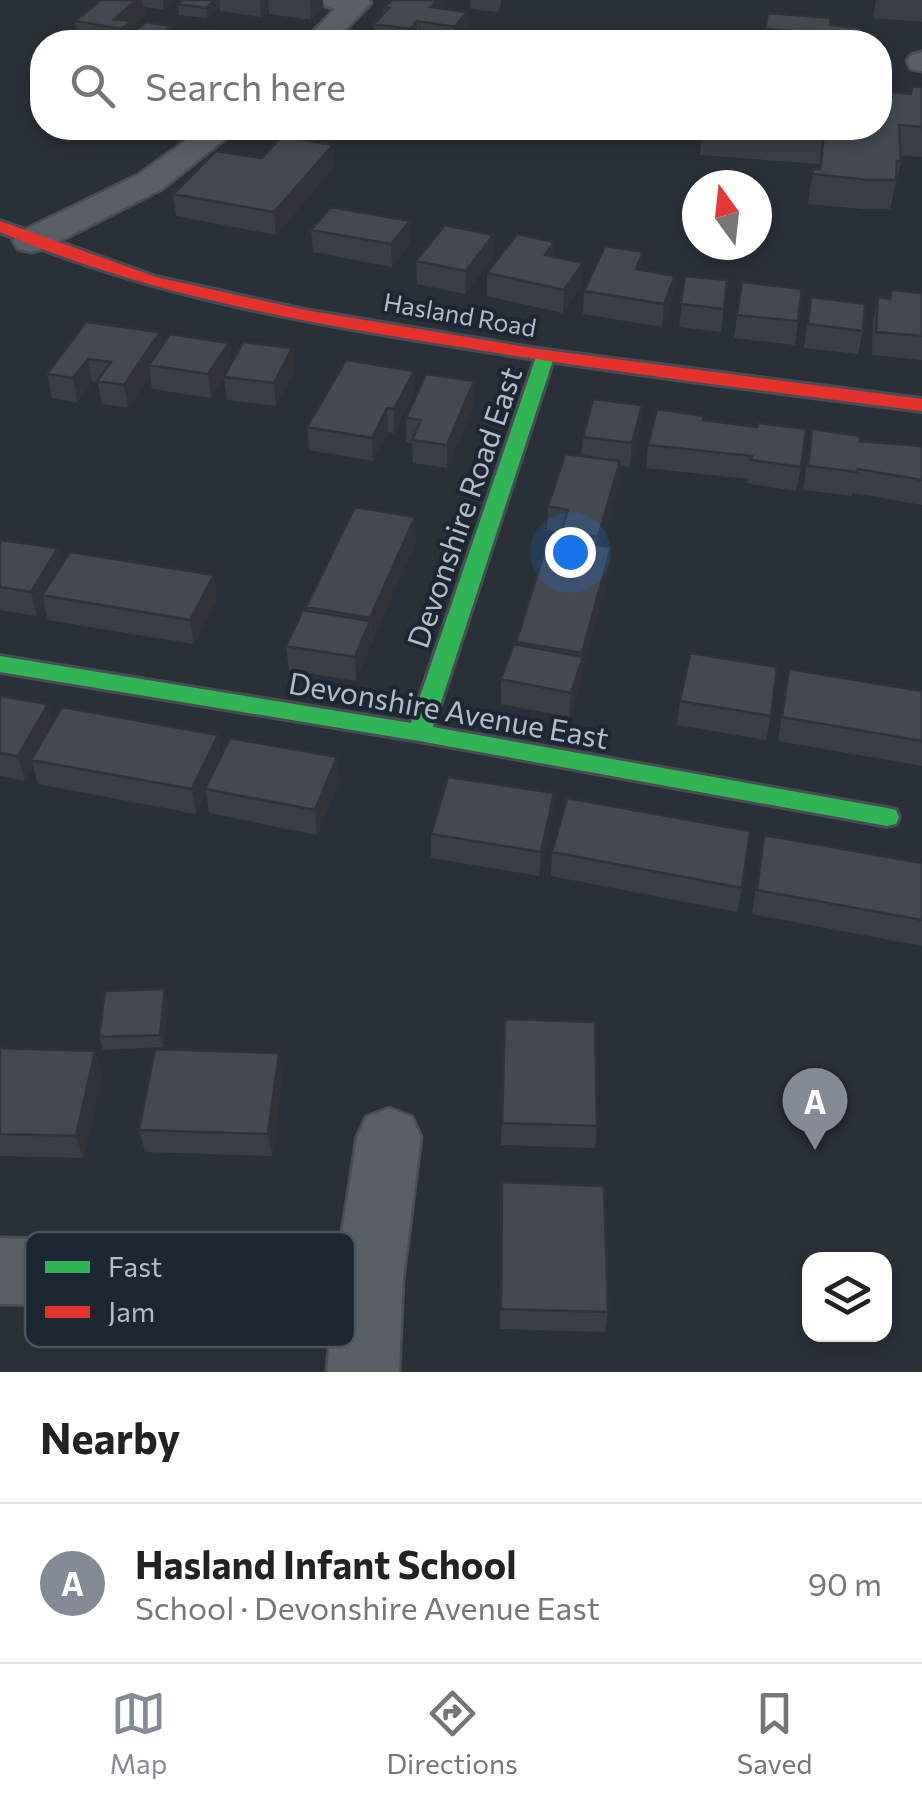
<!DOCTYPE html>
<meta charset="utf-8">
<style>
:root{--surface:#fff;--page:#f6f6f6;--text:#222;--muted:#767676;--line:#e0e0e0;--accent:#848b96}
body{margin:0;font-family:Commissioner,sans-serif;background:var(--page);color:var(--text)}
.controls{position:absolute;right:30px;bottom:30px;display:grid;overflow:hidden;border-radius:20px;box-shadow:0 5px 15px #0003}
.controls button{width:90px;height:90px;display:grid;place-items:center;padding:0;border:0;border-bottom:2px solid var(--line);background:var(--surface);color:var(--text);font:50px sans-serif}
.compass{position:absolute;left:682px;top:170px;width:90px;height:90px;border-radius:50%;background:var(--surface);box-shadow:0 5px 15px #0003;rotate:345deg}
.you{position:absolute;left:570px;top:552px;width:35px;height:35px;margin:-25px;border:8px solid #fff;border-radius:50%;background:#1a73e8;box-shadow:0 0 0 15px #1a73e833}
.badge{display:grid;place-items:center;width:65px;height:65px;border-radius:50%;background:var(--accent);color:#fff;font-size:32px;font-weight:700}
.pin{position:absolute;translate:-50% -82px;filter:drop-shadow(0 2px 5px #0008)}
.pin::after{content:'';position:absolute;top:52px;width:35px;height:30px;background:inherit;clip-path:polygon(0 0,100% 0,50% 100%)}
.list{margin:0;padding:0;list-style:none}
h2{display:flex;justify-content:space-between;align-items:center;height:130px;margin:0;padding:0 40px;font-size:42px}
h2 small{font-size:32px;font-weight:400;color:var(--muted)}
.list li{display:grid;grid-template-columns:65px 1fr auto;gap:30px;align-items:center;box-sizing:border-box;height:160px;padding:0 40px;border-top:2px solid var(--line)}
.list b{display:block;font-size:38px;white-space:nowrap}
.list p{margin:0;font-size:32px;white-space:nowrap;color:var(--muted)}
.list em{font-size:32px;font-style:normal;color:var(--muted)}
.icon{flex:none;width:55px;height:55px;fill:none;stroke:currentColor;stroke-width:2;stroke-linecap:round;stroke-linejoin:round}
.map{position:relative;flex:none;width:922px;height:1372px;overflow:hidden}
.search{position:absolute;background:var(--surface);box-shadow:0 5px 15px #0003;left:30px;right:30px;top:30px;height:110px;display:flex;align-items:center;gap:25px;box-sizing:border-box;padding:0 35px;border-radius:40px;color:var(--muted);font-size:38px}
.sheet{height:290px;background:var(--surface)}
nav{display:flex;justify-content:space-around;align-items:center;box-sizing:border-box;height:140px;border-top:2px solid var(--line);background:var(--surface);font-size:28px;color:var(--muted)}
nav a{display:grid;justify-items:center;gap:5px}
nav .on{color:var(--accent)}
.map>svg:first-child{display:block}
</style>
<div class="map">
<svg width="922" height="1372" viewBox="0 0 922 1372">
<rect width="100%" height="100%" fill="#2a3038"/>
<g fill="none" stroke-linecap="round" stroke-linejoin="round">
<defs>
<path id="street" d="M 321,0 L 369,0 L 371,3 L 334,42 L 303,42 L 335,9 L 325,6 Z
M 922,52 L 922,71 L 911,69 L 907,61 L 911,55 Z
M 203,128 L 239,128 L 162,189 L 44,249 L 31,252 L 18,249 L 13,241 L 18,233 L 138,175 Z
M 389,1108 L 412,1117 L 421,1137 L 403,1279 L 399,1372 L 327,1372 L 332,1311 L 0,1304 L 0,1238 L 340,1245 L 357,1137 L 366,1117 Z"/>
<path id="fast" d="M 545,352 L 554,357 L 433,727 L 887,808 L 896,810 L 899,817 L 896,824 L 887,826 L 419,741 L 0,672 L 0,656 L 411,723 L 536,357 Z"/>
<path id="jam" d="M 0,221 L 156,277 L 305,310 L 538,349 L 922,399 L 922,411 C 764,391 605,371 448,345 C 295,321 143,293 0,232 Z"/>
</defs>
<!-- street casing -->
<use href="#street" stroke="#484c53" stroke-width="5"/>
<!-- fast casing -->
<use href="#fast" stroke="#484c53" stroke-width="6"/>
<!-- jam casing -->
<use href="#jam" stroke="#484c53" stroke-width="6"/>
<!-- street -->
<use href="#street" fill="#5a5e66" fill-rule="evenodd"/>
<!-- fast -->
<use href="#fast" fill="#30b455" fill-rule="evenodd"/>
<!-- jam -->
<use href="#jam" fill="#e5322d" fill-rule="evenodd"/>
</g>
<!-- wall -->
<path fill="#3a3f45" d="M 101,0 L 175,0 L 164,10 L 144,7 L 145,16 L 132,26 L 133,32 L 171,26 L 173,37 L 166,42 L 78,41 L 75,21 Z
M 182,0 L 323,0 L 323,8 L 311,20 L 269,14 L 269,9 L 261,17 L 220,11 L 220,7 L 207,18 L 179,15 L 178,4 Z
M 470,0 L 501,0 L 501,5 L 498,12 L 470,9 Z
M 876,0 L 922,0 L 922,22 L 873,18 Z
M 383,8 L 444,9 L 467,12 L 467,32 L 458,42 L 367,42 L 375,34 L 374,24 L 383,15 Z
M 768,13 L 830,25 L 861,28 L 859,42 L 763,42 Z
M 912,86 L 922,87 L 922,157 L 900,155 L 901,161 L 890,209 L 862,209 L 808,204 L 813,169 L 819,169 L 819,164 L 700,155 L 703,128 L 880,128 L 910,94 Z
M 333,145 L 334,167 L 276,235 L 176,216 L 173,194 L 262,158 Z
M 410,221 L 410,243 L 392,267 L 313,252 L 311,230 Z
M 553,256 L 583,263 L 581,285 L 563,313 L 487,296 L 487,273 Z
M 493,257 L 465,294 L 417,284 L 416,261 Z
M 642,270 L 675,276 L 673,298 L 662,327 L 583,314 L 584,291 Z
M 685,276 L 727,280 L 721,332 L 679,327 Z
M 742,282 L 798,321 L 795,345 L 734,338 Z
M 891,290 L 922,293 L 922,360 L 872,355 L 873,320 L 878,297 L 889,299 Z
M 811,297 L 863,331 L 858,354 L 804,348 Z
M 160,332 L 162,346 L 231,364 L 292,348 L 294,372 L 276,406 L 227,400 L 224,378 L 211,398 L 152,389 L 150,375 L 128,408 L 102,404 L 98,383 L 92,382 L 78,402 L 52,398 L 47,374 Z
M 474,381 L 474,405 L 447,468 L 413,463 L 412,443 L 406,442 L 406,418 Z
M 414,394 L 394,433 L 388,432 L 373,461 L 309,450 L 307,427 Z
M 642,405 L 640,429 L 630,467 L 619,465 L 618,485 L 601,546 L 609,572 L 582,670 L 581,681 L 569,717 L 501,704 L 501,679 L 516,642 L 561,540 L 561,533 L 547,530 L 548,506 L 581,456 L 583,437 Z
M 703,420 L 757,427 L 801,467 L 796,491 L 747,483 L 748,479 L 646,468 L 648,445 Z
M 812,429 L 860,441 L 922,446 L 922,505 L 853,493 L 852,496 L 803,490 Z
M 0,540 L 58,548 L 62,565 L 217,599 L 194,644 L 48,620 L 44,604 L 37,616 L 0,610 Z
M 416,541 L 371,643 L 356,681 L 289,670 L 286,646 L 307,611 L 306,607 Z
M 789,669 L 922,691 L 922,766 L 778,741 Z
M 0,696 L 53,723 L 339,782 L 317,835 L 209,813 L 206,793 L 196,814 L 38,784 L 33,766 L 25,781 L 0,776 Z
M 680,701 L 771,716 L 766,740 L 677,725 Z
M 554,793 L 552,817 L 539,876 L 431,858 L 431,834 Z
M 764,835 L 922,863 L 922,946 L 752,914 Z
M 552,852 L 742,888 L 737,912 L 551,876 Z
M 168,1002 L 163,1047 L 103,1050 L 99,1037 Z
M 505,1019 L 597,1126 L 595,1148 L 501,1145 Z
M 0,1048 L 102,1074 L 83,1158 L 0,1156 Z
M 282,1076 L 272,1156 L 145,1152 L 139,1130 Z
M 502,1182 L 608,1312 L 605,1332 L 500,1329 Z"/>
<!-- shaded-wall -->
<path fill="#303338" d="M 137,0 L 142,0 L 145,16 L 132,26 L 134,38 L 127,37 L 128,42 L 125,42 L 122,29 L 114,19 Z
M 163,0 L 175,0 L 164,10 Z
M 215,0 L 219,0 L 220,7 L 207,18 L 206,8 Z
M 260,0 L 268,0 L 269,9 L 261,17 Z
M 310,0 L 323,0 L 323,8 L 311,20 Z
M 437,0 L 444,0 L 444,11 L 431,7 Z
M 467,12 L 467,32 L 458,42 L 455,42 L 455,27 Z
M 417,21 L 417,42 L 410,42 L 410,29 Z
M 171,26 L 173,37 L 166,42 L 154,42 Z
M 228,32 L 229,42 L 217,42 Z
M 333,145 L 334,167 L 276,235 L 274,212 Z
M 410,221 L 410,243 L 392,267 L 391,244 Z
M 493,235 L 493,257 L 465,294 L 466,271 Z
M 554,242 L 553,264 L 545,255 Z
M 643,252 L 641,275 L 636,269 Z
M 583,263 L 581,285 L 563,313 L 564,290 Z
M 675,276 L 673,298 L 662,327 L 664,304 Z
M 160,332 L 163,355 L 149,365 L 150,375 L 128,408 L 124,385 Z
M 229,343 L 232,366 L 211,398 L 208,374 Z
M 292,348 L 294,372 L 276,406 L 274,383 Z
M 88,359 L 92,382 L 78,402 L 73,378 Z
M 414,371 L 414,394 L 394,433 L 394,409 Z
M 474,381 L 474,405 L 447,468 L 447,445 Z
M 642,405 L 640,429 L 630,467 L 632,443 Z
M 387,408 L 388,432 L 373,461 L 372,438 Z
M 620,461 L 618,485 L 596,561 L 598,537 Z
M 415,517 L 416,541 L 372,643 L 370,618 Z
M 611,547 L 609,572 L 582,670 L 581,681 L 569,717 L 571,693 L 581,662 L 582,653 Z
M 58,548 L 64,573 L 42,595 L 44,604 L 37,616 L 31,592 Z
M 214,575 L 217,599 L 194,644 L 190,620 Z
M 370,621 L 371,645 L 356,681 L 355,657 Z
M 48,704 L 55,729 L 31,760 L 33,766 L 25,781 L 18,756 Z
M 218,735 L 222,760 L 205,789 L 206,793 L 196,814 L 192,789 Z
M 337,757 L 339,782 L 317,835 L 315,810 Z
M 554,793 L 552,817 L 539,876 L 541,852 Z
M 165,989 L 168,1002 L 163,1047 L 160,1035 Z
M 95,1051 L 102,1074 L 83,1158 L 76,1136 Z
M 279,1053 L 282,1076 L 272,1156 L 268,1134 Z"/>
<!-- building -->
<path fill="#444950" stroke="#303338" stroke-width="2.5" d="M 101,0 L 137,0 L 114,19 L 132,21 L 122,29 L 75,21 Z
M 182,0 L 215,0 L 206,8 L 178,4 Z
M 392,0 L 437,0 L 431,7 L 467,12 L 455,27 L 417,21 L 410,29 L 374,24 L 389,8 L 383,8 Z
M 768,13 L 831,18 L 830,25 L 861,28 L 860,37 L 765,29 Z
M 146,22 L 171,26 L 154,41 L 127,37 Z
M 204,29 L 228,32 L 217,42 L 189,42 Z
M 378,31 L 429,42 L 367,42 Z
M 772,34 L 833,39 L 832,42 L 772,42 Z
M 912,86 L 922,87 L 922,127 L 899,125 L 901,161 L 897,161 L 896,180 L 868,180 L 813,174 L 813,169 L 820,169 L 824,135 L 720,128 L 880,128 L 880,91 L 911,94 Z
M 282,136 L 333,145 L 274,212 L 173,194 L 216,151 L 262,158 Z
M 331,207 L 410,221 L 391,244 L 311,230 Z
M 445,225 L 493,235 L 466,271 L 416,261 Z
M 517,234 L 554,242 L 545,255 L 583,263 L 564,290 L 487,273 Z
M 605,246 L 643,252 L 636,269 L 675,276 L 664,304 L 584,291 Z
M 685,276 L 727,280 L 724,309 L 681,304 Z
M 742,282 L 802,289 L 798,321 L 737,315 Z
M 891,290 L 922,293 L 922,336 L 876,332 L 878,297 L 890,299 Z
M 811,297 L 865,304 L 863,331 L 808,324 Z
M 86,322 L 160,332 L 124,385 L 97,381 L 111,362 L 88,359 L 73,378 L 47,374 Z
M 170,334 L 229,343 L 208,374 L 149,365 Z
M 243,342 L 292,348 L 274,383 L 224,377 Z
M 346,360 L 414,371 L 394,409 L 387,408 L 372,438 L 307,427 Z
M 426,374 L 474,381 L 447,445 L 412,440 L 421,420 L 406,418 Z
M 593,399 L 642,405 L 632,443 L 583,437 Z
M 657,409 L 704,416 L 703,420 L 757,427 L 758,423 L 806,429 L 801,467 L 751,460 L 752,456 L 648,445 Z
M 812,429 L 860,436 L 860,441 L 922,446 L 922,480 L 858,469 L 857,472 L 808,466 Z
M 565,454 L 620,461 L 598,537 L 561,532 L 568,510 L 548,506 Z
M 355,507 L 415,517 L 370,618 L 306,607 Z
M 549,538 L 611,547 L 582,653 L 516,642 Z
M 0,540 L 58,548 L 31,592 L 0,587 Z
M 70,552 L 214,575 L 190,620 L 42,595 Z
M 303,610 L 370,621 L 355,657 L 286,646 Z
M 514,644 L 583,657 L 571,693 L 501,679 Z
M 690,653 L 777,667 L 771,716 L 680,701 Z
M 789,669 L 922,691 L 922,741 L 782,717 Z
M 0,696 L 48,704 L 18,756 L 0,753 Z
M 62,707 L 218,735 L 192,789 L 31,760 Z
M 230,738 L 337,757 L 315,810 L 205,789 Z
M 448,777 L 554,793 L 541,852 L 431,834 Z
M 567,798 L 750,831 L 742,888 L 552,852 Z
M 764,835 L 922,863 L 922,920 L 757,890 Z
M 165,989 L 160,1035 L 99,1037 L 105,991 Z
M 505,1019 L 595,1022 L 597,1126 L 502,1123 Z
M 0,1048 L 95,1051 L 76,1136 L 0,1134 Z
M 155,1049 L 279,1053 L 268,1134 L 139,1130 Z
M 502,1182 L 604,1186 L 608,1312 L 501,1309 Z"/>
<g text-anchor="middle" dominant-baseline="central" stroke-width="8" stroke-linejoin="round" paint-order="stroke">
<!-- far-street labels -->
<g font-size="25" fill="#b4bcc9" stroke="#1d2633">
<text transform="translate(460 314) rotate(10)">Hasland Road</text>
</g>
<!-- street labels -->
<g font-size="30" fill="#b4bcc9" stroke="#1d2633">
<text transform="translate(463 507) rotate(-71)">Devonshire Road East</text>
<text transform="translate(449 709) rotate(10)">Devonshire Avenue East</text>
</g>
</g>
<!-- legend -->
<rect x="25" y="1232" width="330" height="115" rx="15" fill="#1d2633" stroke="#4a5360" stroke-width="2.5"/>
<rect x="45" y="1261" width="45" height="12" fill="#30b455"/>
<rect x="45" y="1306" width="45" height="12" fill="#e5322d"/>
<g font-size="28" fill="#b4bcc9">
<text x="108" y="1277">Fast</text>
<text x="108" y="1322">Jam</text>
</g>
</svg>
<div class="controls">
<button><svg class="icon" aria-label="layers" viewBox="0 0 24 24"><path d="M12 4l9 5-9 5-9-5zM3 14l9 5 9-5"/></svg></button>
</div>
<svg class="compass" viewBox="-18 -18 36 36"><path d="M0-13l5 13h-10z" fill="#e53935"/><path d="M0 13l5-13h-10z" fill="#767676"/></svg>
<div class="you"></div>
<div class="pin badge" style="left:815px;top:1150px">A</div>
<div class="search"><svg class="icon" aria-label="search" viewBox="0 0 24 24"><circle cx="10" cy="10" r="6"/><path d="M15 15l6 6"/></svg>Search here</div>
</div>
<section class="sheet">
<h2>Nearby<small></small></h2>
<ul class="list">
<li><span class="badge">A</span><div><b>Hasland Infant School</b><p>School · Devonshire Avenue East</p></div><em>90 m</em></li>
</ul>
</section>
<nav>
<a class="on"><svg class="icon" aria-label="map" viewBox="0 0 24 24"><path d="M3 6l6-2 6 2 6-2v14l-6 2-6-2-6 2zM9 4v14M15 6v14"/></svg>Map</a>
<a><svg class="icon" aria-label="directions" viewBox="0 0 24 24"><path d="M12 3l9 9-9 9-9-9zM9 14v-3h6M13 9l2 2-2 2"/></svg>Directions</a>
<a><svg class="icon" aria-label="saved" viewBox="0 0 24 24"><path d="M7 4h10v16l-5-4-5 4z"/></svg>Saved</a>
</nav>
